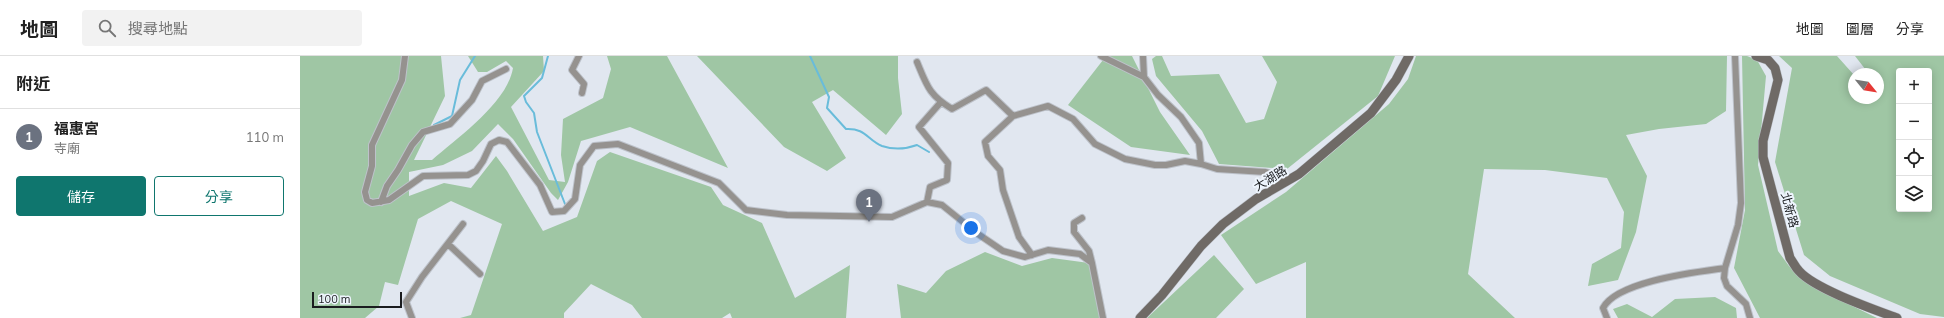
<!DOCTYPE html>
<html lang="zh-TW">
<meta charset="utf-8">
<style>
:root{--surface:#fff;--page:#f2f2f2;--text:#222;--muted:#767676;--line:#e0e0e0;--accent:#0f766e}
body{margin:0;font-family:Mulish,"Noto Sans TC",sans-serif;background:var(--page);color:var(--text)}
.controls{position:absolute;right:12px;top:12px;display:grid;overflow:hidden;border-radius:4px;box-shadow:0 2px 10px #0003}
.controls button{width:36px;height:36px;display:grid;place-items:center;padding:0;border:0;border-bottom:1px solid var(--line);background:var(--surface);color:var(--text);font:20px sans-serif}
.compass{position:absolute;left:1548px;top:12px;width:36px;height:36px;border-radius:50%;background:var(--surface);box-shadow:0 2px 10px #0003;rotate:120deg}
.scale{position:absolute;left:12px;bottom:10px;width:90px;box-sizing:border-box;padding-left:4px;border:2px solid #1a1c1f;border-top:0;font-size:11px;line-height:14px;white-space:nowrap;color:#1a1c1f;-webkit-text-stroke:3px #eef5fd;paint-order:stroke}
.you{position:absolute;left:671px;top:172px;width:14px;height:14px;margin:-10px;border:3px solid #fff;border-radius:50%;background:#1a73e8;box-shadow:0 0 0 6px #1a73e833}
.badge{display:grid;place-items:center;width:26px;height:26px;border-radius:50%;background:var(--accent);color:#fff;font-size:13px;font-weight:700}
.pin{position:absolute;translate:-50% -33px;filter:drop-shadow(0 1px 2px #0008)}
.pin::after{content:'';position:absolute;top:21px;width:14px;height:12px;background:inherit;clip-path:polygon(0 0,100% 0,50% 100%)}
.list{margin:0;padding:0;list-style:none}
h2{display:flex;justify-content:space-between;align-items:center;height:52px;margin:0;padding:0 16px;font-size:17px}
h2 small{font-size:13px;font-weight:400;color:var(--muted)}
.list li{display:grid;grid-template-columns:26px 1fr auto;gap:12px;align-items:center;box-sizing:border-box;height:56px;padding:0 16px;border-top:1px solid var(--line)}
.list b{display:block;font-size:15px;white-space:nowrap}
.list p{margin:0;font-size:13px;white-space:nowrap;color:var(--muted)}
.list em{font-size:13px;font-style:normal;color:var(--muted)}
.actions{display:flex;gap:8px;padding:12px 16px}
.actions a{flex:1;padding:9px 0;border:1px solid var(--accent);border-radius:4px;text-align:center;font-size:14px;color:var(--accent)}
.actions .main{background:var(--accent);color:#fff}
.icon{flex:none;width:22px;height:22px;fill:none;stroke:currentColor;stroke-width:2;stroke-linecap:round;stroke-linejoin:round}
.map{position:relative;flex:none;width:1644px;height:262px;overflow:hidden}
header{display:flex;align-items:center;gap:24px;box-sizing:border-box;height:56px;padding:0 20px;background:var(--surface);border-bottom:1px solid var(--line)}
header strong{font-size:19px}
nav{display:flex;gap:22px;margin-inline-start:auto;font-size:14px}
.search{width:280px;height:36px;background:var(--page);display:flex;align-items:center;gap:10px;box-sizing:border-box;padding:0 14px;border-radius:4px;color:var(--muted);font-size:15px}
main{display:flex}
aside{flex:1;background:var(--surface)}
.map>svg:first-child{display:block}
</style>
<header>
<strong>地圖</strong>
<div class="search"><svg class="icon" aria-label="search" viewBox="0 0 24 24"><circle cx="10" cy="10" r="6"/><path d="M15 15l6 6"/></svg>搜尋地點</div>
<nav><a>地圖</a><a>圖層</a><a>分享</a></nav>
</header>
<main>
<aside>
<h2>附近<small></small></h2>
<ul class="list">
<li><span class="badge" style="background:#6b7280">1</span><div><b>福惠宮</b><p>寺廟</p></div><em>110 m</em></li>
</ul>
<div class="actions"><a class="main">儲存</a><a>分享</a></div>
</aside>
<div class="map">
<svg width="1644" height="262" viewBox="0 0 1644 262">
<rect width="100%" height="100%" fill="#e1e7f0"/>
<!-- green -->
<path fill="#9fc6a4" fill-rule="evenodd" d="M 0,0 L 141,0 L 145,40 L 114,104 L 132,104 C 158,81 207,47 213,12 L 206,5 L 187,16 L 178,16 L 168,0 L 243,0 L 244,15 L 211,51 L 249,124 L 265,126 L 261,99 L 263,63 L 303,42 L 311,13 L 307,0 L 367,0 L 428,112 L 330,71 L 281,85 L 268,126 L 258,144 L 251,137 L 213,83 L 198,68 L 172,95 L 143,109 L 109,116 L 109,140 L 144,127 L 171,132 L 196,100 L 207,115 L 243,175 L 277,161 L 297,105 L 310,96 L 411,131 L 423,149 L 462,167 L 495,242 L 550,209 L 546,262 L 432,262 L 430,257 L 422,262 L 342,262 L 332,249 L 291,228 L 264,257 L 264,262 L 160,262 L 171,259 L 202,168 L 151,145 L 118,163 L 98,229 L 85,226 L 79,250 L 65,262 L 0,262 Z
M 397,0 L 598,0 L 598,22 L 602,58 L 586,79 L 533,34 L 512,46 L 546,102 L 527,115 L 484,91 Z
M 801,0 L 832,0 L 860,56 L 890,99 L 831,91 L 768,49 L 803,4 Z
M 856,0 L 862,0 L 871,20 L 919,18 L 946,67 L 964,63 L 977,26 L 962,0 L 1095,0 L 1078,40 L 987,113 L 919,108 L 902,75 L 856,20 L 852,3 Z
M 1116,0 L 1427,0 L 1426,55 L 1406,68 L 1359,73 L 1326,79 L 1347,120 L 1336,176 L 1318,224 L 1288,230 L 1292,208 L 1321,192 L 1324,156 L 1307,122 L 1245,114 L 1184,113 L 1168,218 L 1215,262 L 1006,262 L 1006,206 L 956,228 L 921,179 L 986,136 L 1089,48 L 1108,23 Z
M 1442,0 L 1447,0 L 1457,4 L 1466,20 L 1458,109 L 1478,195 L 1489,210 L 1520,234 L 1577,262 L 1460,262 L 1434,212 L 1445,154 Z
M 1479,0 L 1537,0 L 1554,19 L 1554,42 L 1578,42 L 1578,18 L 1569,18 L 1555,0 L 1644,0 L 1644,261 L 1620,258 L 1530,220 L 1504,199 L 1475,106 L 1492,12 ZM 1599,15 L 1629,15 L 1629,153 L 1599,153 Z
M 685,196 L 722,210 L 752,202 L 789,207 L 801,262 L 601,262 L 597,228 L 626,237 L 646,215 Z
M 914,199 L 944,233 L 916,262 L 847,262 Z
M 1415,241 L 1436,252 L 1437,262 L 1318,262 L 1313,253 L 1327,248 L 1352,261 L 1375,243 Z"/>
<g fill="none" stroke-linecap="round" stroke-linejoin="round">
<!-- stream -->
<path stroke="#69bcda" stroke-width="2" d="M 248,0 L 242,22 L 224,40 L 226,46 L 234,57 L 237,76 L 265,148
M 510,0 L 529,41 L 527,52 L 546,73 C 566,72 567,84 582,90 C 594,94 606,93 617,89 L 629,96
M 134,69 L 152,60 L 160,24 L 175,0"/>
<defs>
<path id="street" d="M 105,0 L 102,24 L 72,89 L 72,110 L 65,136 L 67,144 L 72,147 L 89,144 L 123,120 L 168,119 L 176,115 L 183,105 L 191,88 L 199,84 L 207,86 L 240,129 L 252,156 L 264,155 L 275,143 L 280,109 L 294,90 L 318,88 L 419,127 L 446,154 L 487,159 L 592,161 L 627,146 L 642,149 L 678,178 L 703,195 L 725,201 L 748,194 L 780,198 L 792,207 L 803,262
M 279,0 L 272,14 L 284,28 L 282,37
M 801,0 L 844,21
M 843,0 L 844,21 L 858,39 L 881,61 L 899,87 L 901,108 L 917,113 L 965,116 L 990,123
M 1435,0 L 1441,147 L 1438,169 L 1425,212 L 1424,222 L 1427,230 L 1446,248 L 1450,262
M 617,6 C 627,30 629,39 652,53 L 686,34 L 713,60
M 81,146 L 87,130 L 98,114 L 112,89 L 123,76 L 150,68 L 172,44 L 182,25 L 206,13
M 627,146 L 630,131 L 647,124 L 648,107 L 619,71 L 641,46
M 782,162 L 774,167 L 774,176 L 789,195 L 792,207
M 148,188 L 180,218
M 732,199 L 719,181 L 703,134 L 700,114 L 688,100 L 685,86 L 713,60 L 748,50 L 773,63 L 795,88 L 825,103 L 855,109 L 866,109 L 885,105 L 901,108
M 112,262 L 106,246 L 122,221 L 163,168
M 1307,262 L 1303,252 C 1317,225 1397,216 1425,212"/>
<path id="secondary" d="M 1456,0 L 1468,4 L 1475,12 L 1478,24 L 1463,85 L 1463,101 L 1490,202 C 1493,206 1495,211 1499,215 C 1515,233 1573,253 1597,262
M 840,262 L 862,239 L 901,190 L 923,168 L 956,143 L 999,118 L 1071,57 L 1096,24 L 1109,0"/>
</defs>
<!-- street casing -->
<use href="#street" stroke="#bdc2ca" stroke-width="8"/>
<!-- secondary casing -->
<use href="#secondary" stroke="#bdc2ca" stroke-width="10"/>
<!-- street -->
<use href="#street" stroke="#95928f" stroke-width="6"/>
<!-- secondary -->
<use href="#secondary" stroke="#6f6a66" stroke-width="9"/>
</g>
<g text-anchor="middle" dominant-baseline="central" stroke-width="4" stroke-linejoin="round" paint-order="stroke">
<!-- street labels -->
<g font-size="12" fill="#1a1c1f" stroke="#eef5fd">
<text transform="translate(970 122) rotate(-31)">大湖路</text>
<text transform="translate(1490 154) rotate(75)">北新路</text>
</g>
</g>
</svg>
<div class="controls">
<button>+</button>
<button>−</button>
<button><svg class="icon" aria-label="locate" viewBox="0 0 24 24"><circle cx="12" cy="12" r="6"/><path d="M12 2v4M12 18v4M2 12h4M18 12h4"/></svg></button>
<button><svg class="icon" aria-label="layers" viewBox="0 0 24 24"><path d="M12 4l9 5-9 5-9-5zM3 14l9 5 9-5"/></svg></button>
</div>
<svg class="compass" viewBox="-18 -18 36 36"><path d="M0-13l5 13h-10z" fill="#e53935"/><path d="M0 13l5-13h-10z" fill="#767676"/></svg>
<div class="scale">100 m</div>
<div class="you"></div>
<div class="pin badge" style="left:569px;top:166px;background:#6b7280">1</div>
</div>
</main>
